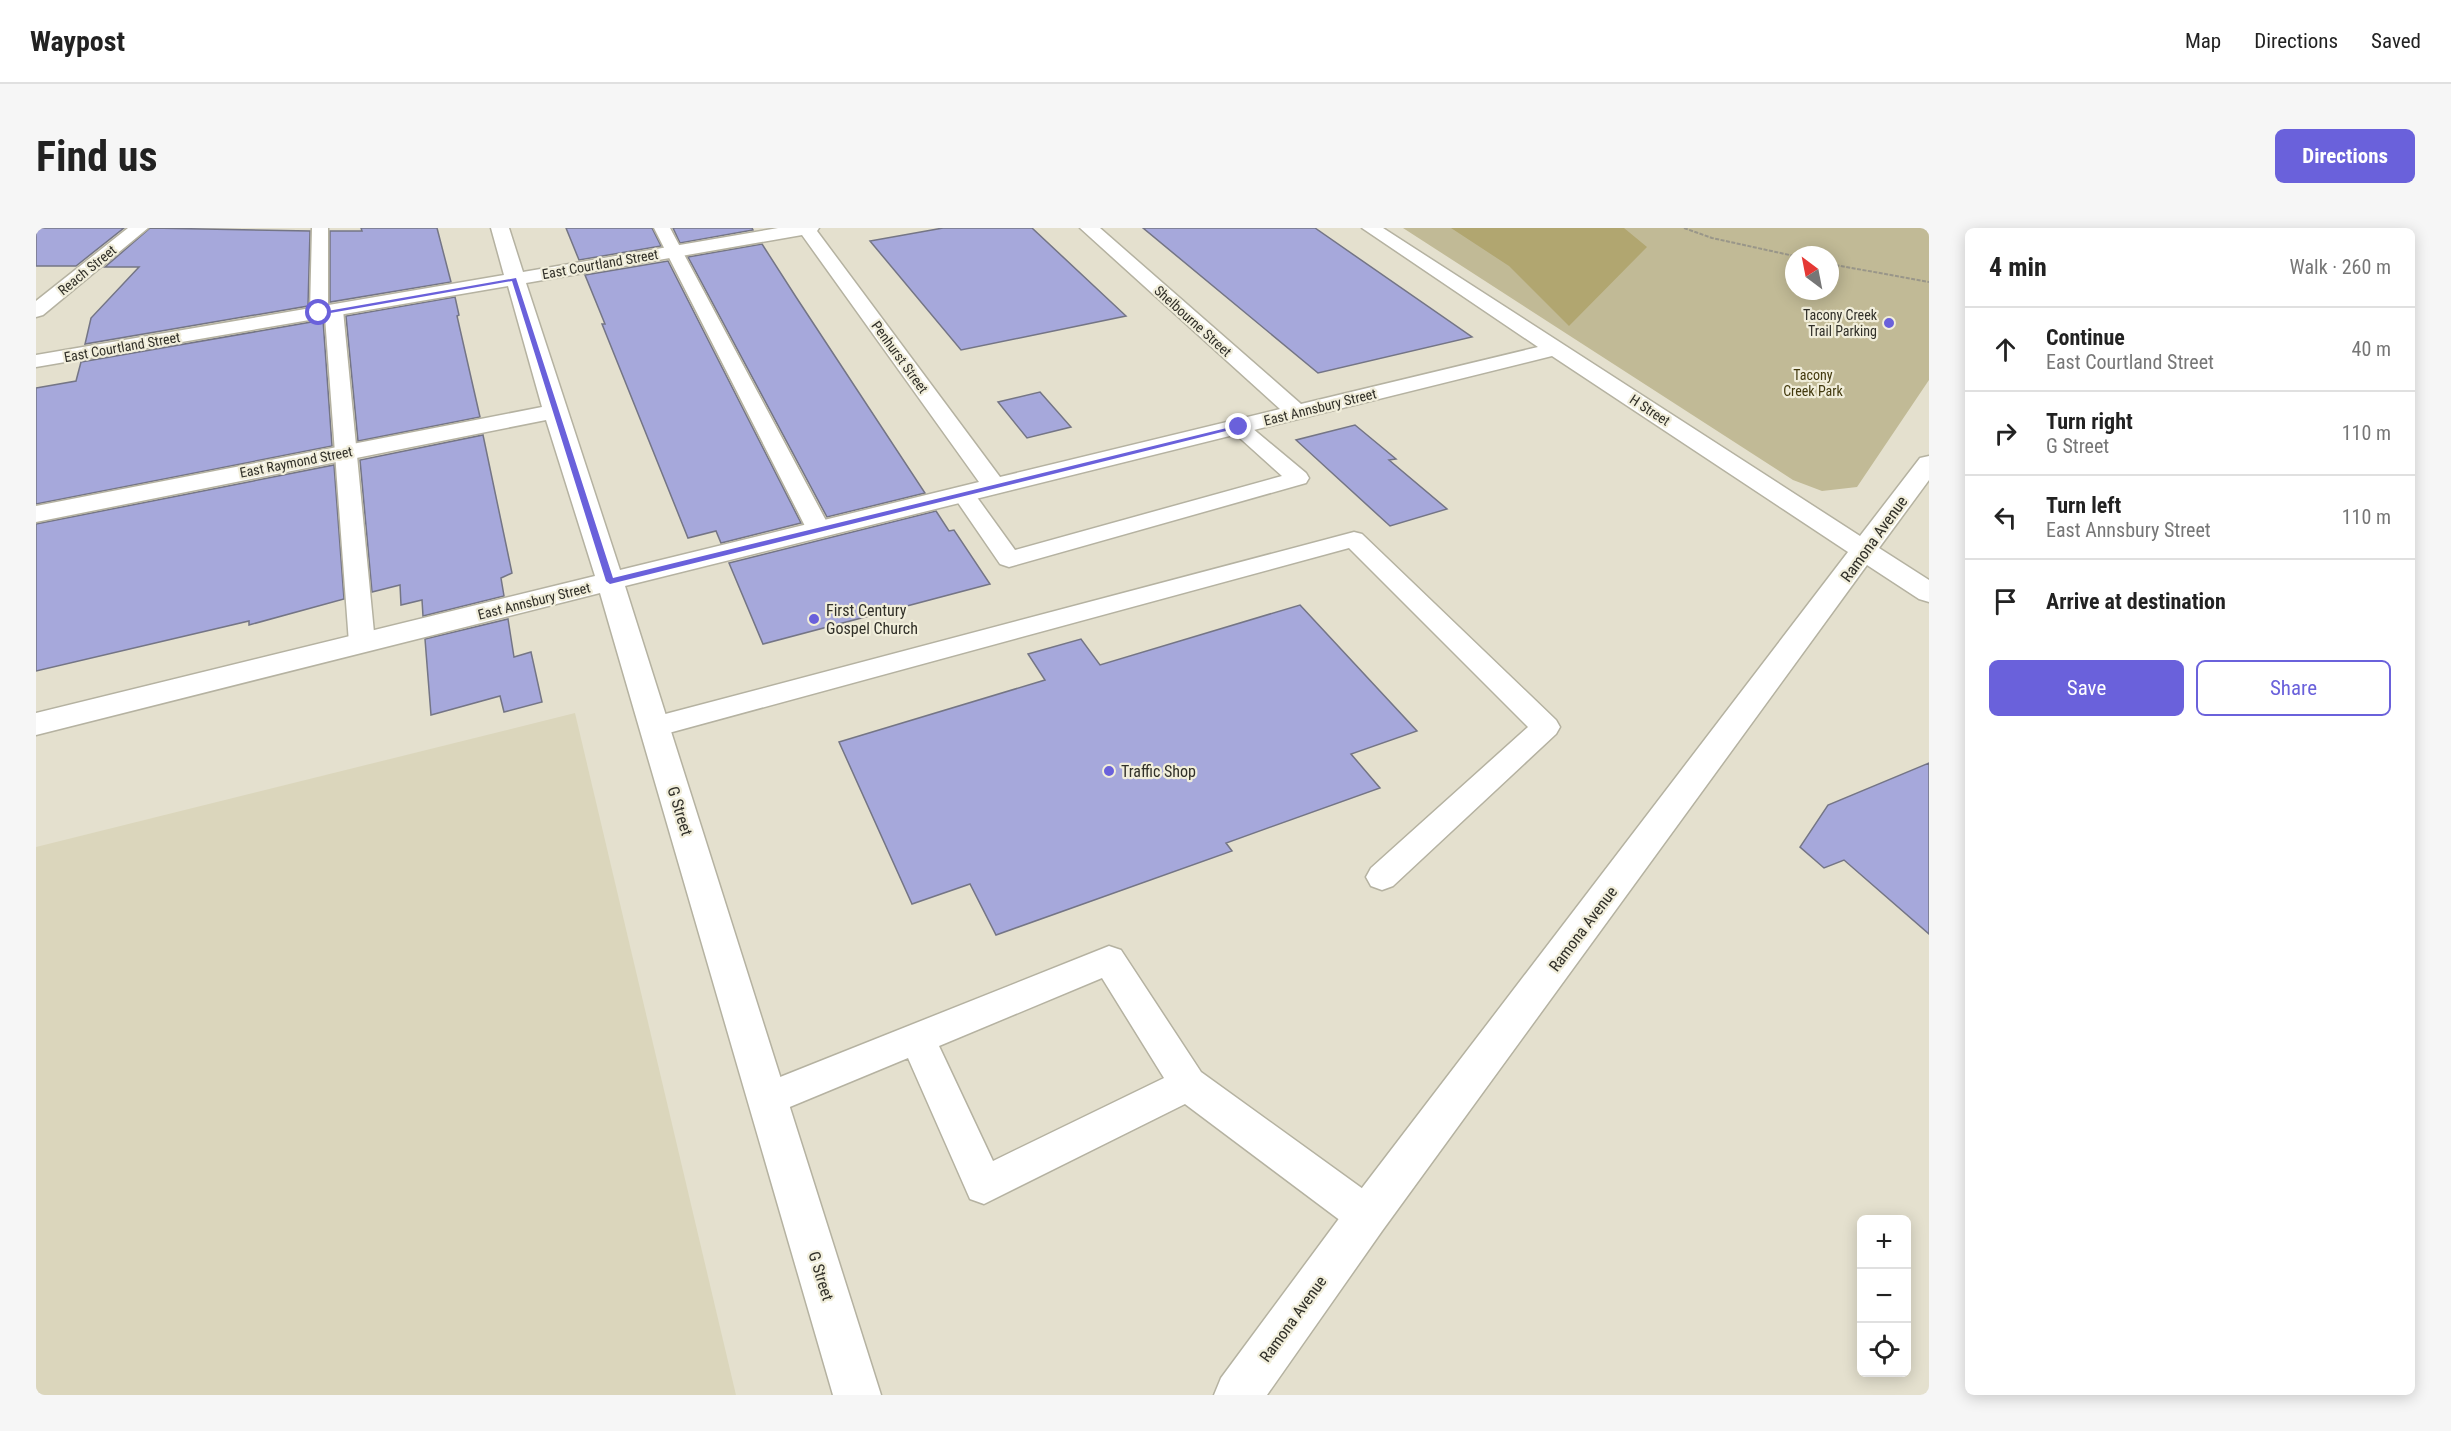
<!DOCTYPE html>
<meta charset="utf-8">
<style>
:root{--surface:#fff;--page:#f6f6f6;--text:#222;--muted:#767676;--line:#e0e0e0;--accent:#6a61db}
body{margin:0;font-family:"Roboto Condensed",sans-serif;background:var(--page);color:var(--text)}
.controls{position:absolute;right:18px;bottom:18px;display:grid;overflow:hidden;border-radius:9px;box-shadow:0 3px 15px #0003}
.controls button{width:54px;height:54px;display:grid;place-items:center;padding:0;border:0;border-bottom:2px solid var(--line);background:var(--surface);color:var(--text);font:30px sans-serif}
.compass{position:absolute;left:1749px;top:18px;width:54px;height:54px;border-radius:50%;background:var(--surface);box-shadow:0 3px 15px #0003;rotate:328deg}
.stop{position:absolute;width:18px;height:18px;margin:-14px;border:4px solid #6a61db;border-radius:50%;background:#fff}
.stop.end{background:#6a61db;border-color:#fff;box-shadow:0 2px 6px #0008}
.list{margin:0;padding:0;list-style:none}
h2{display:flex;justify-content:space-between;align-items:center;height:78px;margin:0;padding:0 24px;font-size:26px}
h2 small{font-size:20px;font-weight:400;color:var(--muted)}
.list li{display:grid;grid-template-columns:39px 1fr auto;gap:18px;align-items:center;box-sizing:border-box;height:84px;padding:0 24px;border-top:2px solid var(--line)}
.list b{display:block;font-size:22px;white-space:nowrap}
.list p{margin:0;font-size:20px;white-space:nowrap;color:var(--muted)}
.list em{font-size:20px;font-style:normal;color:var(--muted)}
.actions{display:flex;gap:12px;padding:18px 24px}
.actions a{flex:1;padding:14px 0;border:2px solid var(--accent);border-radius:9px;text-align:center;font-size:21px;color:var(--accent)}
.actions .main{background:var(--accent);color:#fff}
.icon{flex:none;width:33px;height:33px;fill:none;stroke:currentColor;stroke-width:2;stroke-linecap:round;stroke-linejoin:round}
.map{position:relative;flex:none;width:1893px;height:1167px;overflow:hidden;border-radius:9px}
header{display:flex;align-items:center;gap:36px;box-sizing:border-box;height:84px;padding:0 30px;background:var(--surface);border-bottom:2px solid var(--line)}
header strong{font-size:28px}
nav{display:flex;gap:33px;margin-inline-start:auto;font-size:21px}
.intro{display:flex;align-items:center;justify-content:space-between;box-sizing:border-box;height:144px;padding:0 36px}
h1{margin:0;font-size:42px}
.button{padding:15px 27px;border-radius:9px;background:var(--accent);color:#fff;font-size:21px;font-weight:700}
main{display:flex;gap:36px;padding:0 36px}
aside{flex:1;background:var(--surface);border-radius:9px;box-shadow:0 3px 15px #0003}
.map>svg:first-child{display:block}
</style>
<header>
<strong>Waypost</strong>
<nav><a>Map</a><a>Directions</a><a>Saved</a></nav>
</header>
<div class="intro"><h1>Find us</h1><a class="button">Directions</a></div>
<main>
<div class="map">
<svg width="1893" height="1167" viewBox="0 0 1893 1167">
<rect width="100%" height="100%" fill="#e4e0ce"/>
<!-- built -->
<path fill="#dbd6bc" d="M 539,485 L 700,1167 L 0,1167 L 0,619 Z"/>
<!-- green -->
<path fill="#c1ba96" fill-rule="evenodd" d="M 1367,0 L 1893,0 L 1893,152 L 1821,259 L 1786,263 L 1757,252 ZM 1758,27 L 1794,27 L 1794,63 L 1758,63 Z"/>
<!-- forest -->
<path fill="#b1a670" d="M 1415,0 L 1588,0 L 1611,19 L 1533,98 L 1473,38 Z"/>
<!-- building -->
<path fill="#a6a8db" stroke="#747585" stroke-width="1.5" d="M 0,0 L 88,0 L 40,38 L 0,38 Z
M 114,0 L 274,3 L 272,78 L 49,116 L 55,90 L 103,39 L 69,39 Z
M 325,0 L 401,0 L 415,54 L 294,74 L 294,3 L 326,3 Z
M 530,0 L 616,0 L 625,18 L 543,32 Z
M 637,0 L 716,0 L 717,2 L 644,15 Z
M 907,0 L 996,0 L 1090,88 L 925,122 L 834,13 Z
M 1107,0 L 1279,0 L 1436,109 L 1282,145 Z
M 726,16 L 760,69 L 889,265 L 791,289 L 652,29 Z
M 632,33 L 765,295 L 685,315 L 680,303 L 652,310 L 566,96 L 569,96 L 549,47 Z
M 419,69 L 423,87 L 421,88 L 444,189 L 322,213 L 310,88 Z
M 287,92 L 296,218 L 0,276 L 0,160 L 40,153 L 45,134 Z
M 1004,164 L 1035,199 L 991,210 L 962,174 Z
M 1319,197 L 1360,231 L 1353,232 L 1411,281 L 1354,298 L 1260,212 Z
M 447,207 L 476,345 L 465,350 L 468,368 L 387,388 L 386,372 L 365,377 L 364,357 L 336,364 L 324,232 Z
M 298,237 L 308,371 L 213,397 L 213,393 L 0,443 L 0,296 Z
M 900,283 L 913,303 L 918,302 L 954,356 L 727,416 L 693,335 Z
M 1264,377 L 1381,503 L 1315,526 L 1344,560 L 1190,615 L 1196,623 L 960,707 L 934,656 L 876,676 L 803,514 L 1009,452 L 992,426 L 1045,411 L 1064,437 Z
M 472,391 L 478,429 L 495,424 L 506,474 L 468,484 L 464,468 L 395,487 L 389,411 Z
M 1893,535 L 1893,706 L 1808,632 L 1788,640 L 1764,619 L 1792,577 Z"/>
<g fill="none" stroke-linecap="round" stroke-linejoin="round">
<defs>
<path id="lane" d="M 276,0 L 292,0 L 292,78 L 305,78 L 307,82 L 339,415 L 335,421 L 326,424 L 317,421 L 313,415 L 289,89 L 276,89 L 274,85 Z
M 618,0 L 634,0 L 795,302 L 791,307 L 783,309 L 775,307 L 771,302 Z
M 1203,193 L 1210,195 L 1270,245 L 1273,250 L 1270,255 L 973,339 L 964,336 L 916,266 L 919,261 L 927,259 L 935,261 L 979,322 L 1246,248 L 1196,203 L 1192,199 L 1196,195 Z
M 1318,304 L 1326,306 L 1520,492 L 1524,499 L 1520,506 L 1357,658 L 1346,662 L 1335,658 L 1330,649 L 1335,640 L 1492,499 L 1313,320 L 618,509 L 608,506 L 604,499 L 608,492 L 618,489 Z
M 1073,718 L 1085,722 L 1165,844 L 1345,974 L 1351,988 L 1345,1002 L 1331,1008 L 1317,1002 L 1149,876 L 948,976 L 934,971 L 872,830 L 732,888 L 719,883 L 714,871 L 719,859 ZM 1066,750 L 1128,850 L 957,933 L 903,818 Z"/>
<path id="street" d="M 92,0 L 112,0 L 7,87 L 0,89 L 0,73 Z
M 455,0 L 473,0 L 487,44 L 742,0 L 783,0 L 781,3 L 964,249 L 1244,181 L 1044,0 L 1064,0 L 1265,176 L 1502,119 L 1326,0 L 1347,0 L 1824,308 L 1884,230 L 1893,228 L 1893,252 L 1843,320 L 1893,352 L 1893,374 L 1883,371 L 1831,337 L 1346,1003 L 1231,1167 L 1178,1167 L 1185,1150 L 1316,973 L 1812,324 L 1516,128 L 589,358 L 845,1167 L 797,1167 L 564,365 L 0,507 L 0,485 L 559,348 L 510,192 L 0,294 L 0,278 L 506,179 L 472,58 L 0,139 L 0,127 L 468,47 ZM 766,7 L 943,254 L 584,342 L 490,55 Z"/>
</defs>
<!-- lane casing -->
<use href="#lane" stroke="#b5b2a1" stroke-width="3"/>
<!-- street casing -->
<use href="#street" stroke="#b5b2a1" stroke-width="3"/>
<!-- path -->
<path stroke="#999689" stroke-width="2" stroke-dasharray="4 1.5" stroke-linecap="butt" d="M 1648,0 L 1676,10 L 1758,28
M 1794,36 L 1893,54"/>
<!-- lane -->
<use href="#lane" fill="#fff" fill-rule="evenodd"/>
<!-- street -->
<use href="#street" fill="#fff" fill-rule="evenodd"/>
</g>
<!-- route -->
<path fill="#6a61db" d="M 480,50 L 577,350 L 1203,197 L 1206,199 L 574,356 L 570,353 L 476,53 L 283,87 L 280,85 Z"/>
<!-- markers -->
<g fill="#6a61db" stroke="#f1eedb" stroke-width="2">
<circle cx="1853" cy="95" r="6"/>
<circle cx="778" cy="391" r="6"/>
<circle cx="1073" cy="543" r="6"/>
</g>
<g text-anchor="middle" dominant-baseline="central" stroke-width="4.5" stroke-linejoin="round" paint-order="stroke">
<!-- far-street labels -->
<g font-size="14" fill="#313029" stroke="#f1eedb">
<text transform="translate(564 36) rotate(-10)">East Courtland Street</text>
<text transform="translate(51 42) rotate(-39)">Reach Street</text>
<text transform="translate(1157 93) rotate(42)">Shelbourne Street</text>
<text transform="translate(86 119) rotate(-10)">East Courtland Street</text>
<text transform="translate(864 129) rotate(54)">Penhurst Street</text>
<text transform="translate(1284 179) rotate(-14)">East Annsbury Street</text>
<text transform="translate(1614 182) rotate(33)">H Street</text>
<text transform="translate(260 234) rotate(-11)">East Raymond Street</text>
<text transform="translate(498 373) rotate(-14)">East Annsbury Street</text>
</g>
<!-- far-poi labels -->
<g font-size="14" fill="#313029" stroke="#f1eedb" text-anchor="end">
<text x="1841" y="87">Tacony Creek<tspan x="1841" dy="16">Trail Parking</tspan></text>
</g>
<!-- far-park labels -->
<g font-size="14" fill="#42390d" stroke="#f1eedb">
<text x="1777" y="147">Tacony<tspan x="1777" dy="16">Creek Park</tspan></text>
</g>
<!-- street labels -->
<g font-size="16" fill="#313029" stroke="#f1eedb">
<text transform="translate(1838 311) rotate(-54)">Ramona Avenue</text>
<text transform="translate(644 583) rotate(73)">G Street</text>
<text transform="translate(1547 701) rotate(-53)">Ramona Avenue</text>
<text transform="translate(785 1048) rotate(73)">G Street</text>
<text transform="translate(1257 1091) rotate(-54)">Ramona Avenue</text>
</g>
<!-- poi labels -->
<g font-size="16" fill="#313029" stroke="#f1eedb" text-anchor="start">
<text x="790" y="382">First Century<tspan x="790" dy="18">Gospel Church</tspan></text>
<text x="1085" y="543">Traffic Shop</text>
</g>
</g>
</svg>
<div class="controls">
<button>+</button>
<button>−</button>
<button><svg class="icon" aria-label="locate" viewBox="0 0 24 24"><circle cx="12" cy="12" r="6"/><path d="M12 2v4M12 18v4M2 12h4M18 12h4"/></svg></button>
</div>
<svg class="compass" viewBox="-18 -18 36 36"><path d="M0-13l5 13h-10z" fill="#e53935"/><path d="M0 13l5-13h-10z" fill="#767676"/></svg>
<div class="stop" style="left:283px;top:85px"></div>
<div class="stop end" style="left:1203px;top:199px"></div>
</div>
<aside>
<h2>4 min<small>Walk · 260 m</small></h2>
<ul class="list">
<li><svg class="icon" aria-label="ahead" viewBox="0 0 24 24"><path d="M12 20V5M6 11l6-6 6 6"/></svg><div><b>Continue</b><p>East Courtland Street</p></div><em>40 m</em></li>
<li><svg class="icon" aria-label="right" viewBox="0 0 24 24"><path d="M7 20v-9h11M14 6l5 5-5 5"/></svg><div><b>Turn right</b><p>G Street</p></div><em>110 m</em></li>
<li><svg class="icon" aria-label="left" viewBox="0 0 24 24"><path d="M17 20v-9H6M10 6l-5 5 5 5"/></svg><div><b>Turn left</b><p>East Annsbury Street</p></div><em>110 m</em></li>
<li><svg class="icon" aria-label="arrive" viewBox="0 0 24 24"><path d="M6 21V4h12l-3 4 3 4H6"/></svg><div><b>Arrive at destination</b></div></li>
</ul>
<div class="actions"><a class="main">Save</a><a>Share</a></div>
</aside>
</main>
